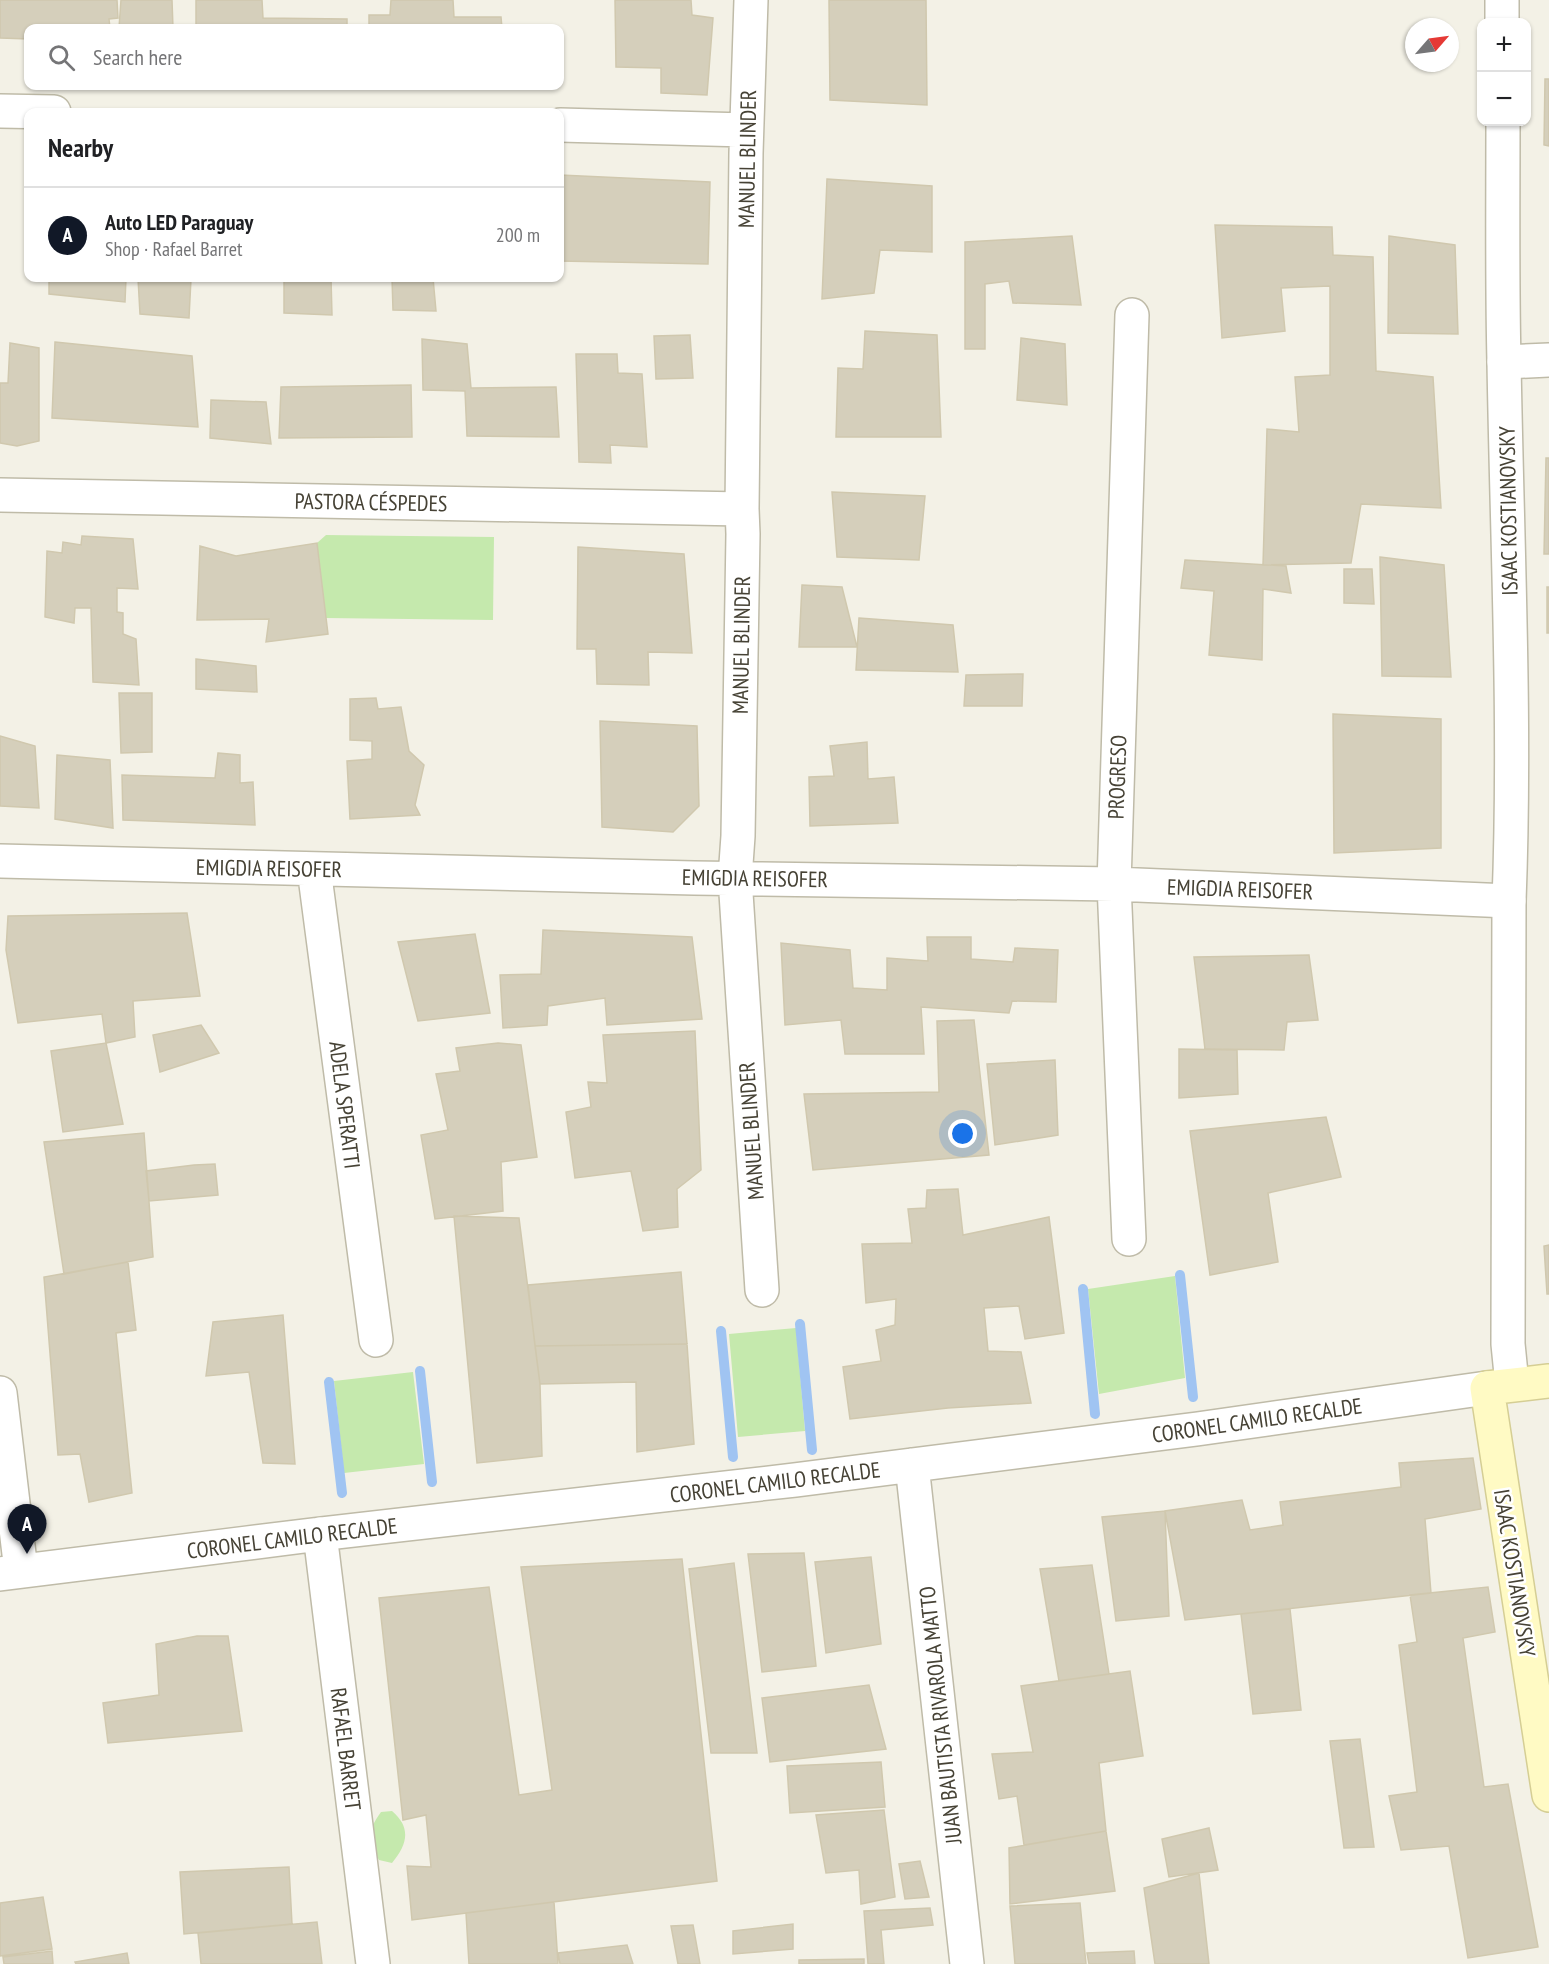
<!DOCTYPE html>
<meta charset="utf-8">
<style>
:root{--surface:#fff;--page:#f2f2f2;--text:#202124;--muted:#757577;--line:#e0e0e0;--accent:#111827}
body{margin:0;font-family:"PT Sans Narrow",sans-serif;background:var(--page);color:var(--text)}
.controls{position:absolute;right:18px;top:18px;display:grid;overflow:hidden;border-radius:12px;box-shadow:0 2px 4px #0004}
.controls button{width:54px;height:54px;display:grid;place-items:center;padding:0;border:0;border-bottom:2px solid var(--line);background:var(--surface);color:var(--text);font:30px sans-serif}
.compass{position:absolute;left:1405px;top:18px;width:54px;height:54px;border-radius:50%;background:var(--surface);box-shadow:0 2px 4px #0004;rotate:62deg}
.you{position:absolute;left:963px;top:1134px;width:21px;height:21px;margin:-15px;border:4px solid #fff;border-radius:50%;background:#1a73e8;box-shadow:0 0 0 9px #1a73e833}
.badge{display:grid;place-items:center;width:39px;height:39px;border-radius:50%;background:var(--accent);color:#fff;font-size:20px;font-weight:700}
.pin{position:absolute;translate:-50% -50px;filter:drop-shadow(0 2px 3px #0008)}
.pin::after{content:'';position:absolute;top:32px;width:21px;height:18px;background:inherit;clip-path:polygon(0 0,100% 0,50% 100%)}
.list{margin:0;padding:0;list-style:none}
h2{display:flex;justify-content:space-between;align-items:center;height:78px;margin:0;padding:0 24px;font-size:26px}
h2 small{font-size:20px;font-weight:400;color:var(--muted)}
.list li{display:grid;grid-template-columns:39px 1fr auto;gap:18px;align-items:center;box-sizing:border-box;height:96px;padding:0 24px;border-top:2px solid var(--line)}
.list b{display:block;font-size:22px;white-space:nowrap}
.list p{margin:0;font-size:20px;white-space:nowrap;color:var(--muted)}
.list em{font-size:20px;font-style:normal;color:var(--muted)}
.icon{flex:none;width:33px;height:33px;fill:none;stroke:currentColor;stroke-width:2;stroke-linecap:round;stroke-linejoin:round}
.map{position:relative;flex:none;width:1549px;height:1964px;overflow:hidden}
.search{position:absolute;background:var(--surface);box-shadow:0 2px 4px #0004;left:24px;top:24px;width:540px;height:66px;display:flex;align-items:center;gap:15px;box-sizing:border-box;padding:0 21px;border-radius:12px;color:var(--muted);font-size:22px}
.panel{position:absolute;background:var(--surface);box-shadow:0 2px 4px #0004;left:24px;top:108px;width:540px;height:174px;border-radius:12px}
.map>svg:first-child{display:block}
</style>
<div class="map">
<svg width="1549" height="1964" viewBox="0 0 1549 1964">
<rect width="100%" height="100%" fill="#f3f1e6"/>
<!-- green -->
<path fill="#c5e9ad" d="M 326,535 L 494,537 L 493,620 L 325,618 L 317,543 Z
M 1175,1276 L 1185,1378 L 1099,1394 L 1088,1289 Z
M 796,1328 L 805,1431 L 738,1437 L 729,1334 Z
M 413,1372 L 424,1464 L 344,1473 L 334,1381 Z
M 392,1811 C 412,1828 407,1845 392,1863 L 379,1860 C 368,1839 366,1833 381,1812 Z"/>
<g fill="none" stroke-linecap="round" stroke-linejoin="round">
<!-- stream -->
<path stroke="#a0c4f2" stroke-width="10" d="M 1180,1275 L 1193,1397
M 1083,1289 L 1095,1414
M 800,1324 L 812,1450
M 721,1331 L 733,1457
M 420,1371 L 432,1482
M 329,1382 L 342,1493"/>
</g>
<!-- building -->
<path fill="#d5cfbb" stroke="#d0c8ae" stroke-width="1.5" d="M 0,0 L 117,0 L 118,18 L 109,19 L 110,28 L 28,28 L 28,39 L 0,38 Z
M 121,0 L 172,0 L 173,28 L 119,28 Z
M 196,0 L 262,0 L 263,18 L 347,19 L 347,28 L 196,28 Z
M 391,0 L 453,0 L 454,17 L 501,17 L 502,28 L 369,28 L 369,15 L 390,15 Z
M 615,0 L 691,0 L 692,15 L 713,18 L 707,95 L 661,93 L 661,68 L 616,67 Z
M 829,0 L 926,0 L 927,105 L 830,100 Z
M 1545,79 L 1549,79 L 1549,146 L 1544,145 Z
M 560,175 L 710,182 L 708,264 L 560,261 Z
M 827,179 L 932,186 L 932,252 L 880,250 L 874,293 L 822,299 Z
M 1215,225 L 1332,227 L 1333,255 L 1373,257 L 1376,371 L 1433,377 L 1441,508 L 1361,504 L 1351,563 L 1263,565 L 1267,429 L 1299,432 L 1295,377 L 1330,375 L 1330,286 L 1281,288 L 1285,331 L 1222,338 Z
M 1072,236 L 1081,305 L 1013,303 L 1009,281 L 985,284 L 985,349 L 965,349 L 965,242 Z
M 1389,236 L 1455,245 L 1458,334 L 1388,333 Z
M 49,278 L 126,278 L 125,302 L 49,294 Z
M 138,278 L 191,279 L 189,318 L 140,314 Z
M 284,278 L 331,278 L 332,315 L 284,313 Z
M 392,278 L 433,278 L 436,311 L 393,310 Z
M 865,331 L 937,335 L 941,437 L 836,437 L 838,368 L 863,369 Z
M 690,335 L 693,378 L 656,379 L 654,336 Z
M 1021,338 L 1065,344 L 1067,405 L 1017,400 Z
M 422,339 L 467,344 L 471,388 L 556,387 L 559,437 L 467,436 L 465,391 L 423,390 Z
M 55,342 L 192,356 L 198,427 L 52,418 Z
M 10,343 L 39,348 L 39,441 L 17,446 L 0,443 L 0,383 L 8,383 Z
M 576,354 L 617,354 L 618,373 L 642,374 L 647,447 L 610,445 L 611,463 L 579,462 Z
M 411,385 L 412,437 L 279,438 L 281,387 Z
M 211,400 L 266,402 L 271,444 L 210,438 Z
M 1546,458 L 1549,458 L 1549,554 L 1544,554 Z
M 832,492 L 925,496 L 919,560 L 837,557 Z
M 82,536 L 133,539 L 138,589 L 117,588 L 117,612 L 123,613 L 123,634 L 136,639 L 139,685 L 93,682 L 91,608 L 75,608 L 74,623 L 45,617 L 47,551 L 62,553 L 63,542 L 81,545 Z
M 317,543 L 328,634 L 266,642 L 269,619 L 197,620 L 200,546 L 236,556 Z
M 578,547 L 684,554 L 692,653 L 648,652 L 649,685 L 597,684 L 596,649 L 577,649 Z
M 1380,557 L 1444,565 L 1451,677 L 1382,676 Z
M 1185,560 L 1286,566 L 1291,593 L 1263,589 L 1262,660 L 1209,655 L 1214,591 L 1181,588 Z
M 1344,569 L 1372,569 L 1374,604 L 1344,603 Z
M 802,585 L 842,587 L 857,647 L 799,647 Z
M 1547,587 L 1549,587 L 1549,633 L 1547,633 Z
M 859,618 L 953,625 L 958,672 L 856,670 Z
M 196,659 L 256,666 L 257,692 L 196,689 Z
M 1023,674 L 1022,706 L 964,706 L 966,675 Z
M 119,693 L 152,693 L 152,752 L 121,753 Z
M 376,698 L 378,709 L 401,707 L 409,751 L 424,765 L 415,805 L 420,815 L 350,819 L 347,761 L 372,759 L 372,741 L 350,740 L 350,699 Z
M 1333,714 L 1441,719 L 1441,848 L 1334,853 Z
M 600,721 L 697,726 L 699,806 L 673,832 L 602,827 Z
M 0,736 L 35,746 L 39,808 L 0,806 Z
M 867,742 L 868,779 L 894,777 L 898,823 L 810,826 L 809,777 L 834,776 L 830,746 Z
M 218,753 L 240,755 L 240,783 L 253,782 L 255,825 L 123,820 L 122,775 L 215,778 Z
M 57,755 L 110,760 L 113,828 L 55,819 Z
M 187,913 L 200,996 L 133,1001 L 135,1037 L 106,1043 L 102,1014 L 18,1023 L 6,950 L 8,916 Z
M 543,930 L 692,937 L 702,1019 L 607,1025 L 605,998 L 548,1006 L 547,1025 L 503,1028 L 500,975 L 541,974 Z
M 475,934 L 490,1013 L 418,1021 L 398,942 Z
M 927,937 L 971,937 L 971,959 L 1013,962 L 1015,948 L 1058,950 L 1056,1002 L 1012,1001 L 1009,1013 L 921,1007 L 924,1054 L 845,1054 L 841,1020 L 785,1025 L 781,943 L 850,950 L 853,988 L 887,990 L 887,958 L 928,961 Z
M 1309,955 L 1318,1020 L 1287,1022 L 1284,1050 L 1205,1049 L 1194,957 Z
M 974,1020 L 989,1155 L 813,1170 L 804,1094 L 939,1092 L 937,1021 Z
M 201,1025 L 219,1053 L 160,1072 L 153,1035 Z
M 695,1031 L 701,1170 L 677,1189 L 678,1227 L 643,1231 L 631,1171 L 575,1178 L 566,1112 L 591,1107 L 588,1082 L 607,1083 L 603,1035 Z
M 106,1043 L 123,1124 L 63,1132 L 51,1051 Z
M 498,1043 L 521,1045 L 537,1157 L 501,1162 L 503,1211 L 435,1219 L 421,1135 L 448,1130 L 436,1074 L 460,1071 L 456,1048 Z
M 1179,1049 L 1237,1050 L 1238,1094 L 1179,1098 Z
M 1055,1060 L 1058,1135 L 995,1145 L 987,1064 Z
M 1326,1117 L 1341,1177 L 1268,1193 L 1278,1262 L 1210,1275 L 1190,1131 Z
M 144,1133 L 153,1257 L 64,1274 L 44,1142 Z
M 215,1164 L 218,1195 L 149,1201 L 146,1171 L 194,1165 Z
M 958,1189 L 963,1235 L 1049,1217 L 1064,1333 L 1025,1339 L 1019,1306 L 984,1308 L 988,1351 L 1021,1352 L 1031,1403 L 948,1408 L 850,1419 L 843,1367 L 881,1361 L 876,1330 L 895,1325 L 896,1299 L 866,1303 L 862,1244 L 912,1243 L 908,1209 L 926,1208 L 927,1190 Z
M 454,1216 L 519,1218 L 540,1384 L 542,1456 L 477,1463 Z
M 1549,1245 L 1549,1294 L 1547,1294 L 1544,1246 Z
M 128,1262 L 136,1330 L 116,1333 L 132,1493 L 89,1502 L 80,1454 L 58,1455 L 44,1277 Z
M 681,1272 L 687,1344 L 535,1346 L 528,1285 Z
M 283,1315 L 295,1464 L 263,1463 L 249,1372 L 206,1376 L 213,1322 Z
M 687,1344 L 694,1444 L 637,1452 L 636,1382 L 540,1384 L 535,1346 Z
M 1473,1458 L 1481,1509 L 1425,1519 L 1431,1593 L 1185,1620 L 1165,1511 L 1242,1500 L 1250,1530 L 1283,1525 L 1280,1502 L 1401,1487 L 1399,1463 Z
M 1165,1511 L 1169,1616 L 1116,1621 L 1102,1517 Z
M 804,1553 L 816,1666 L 762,1672 L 748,1554 Z
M 871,1557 L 881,1644 L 826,1653 L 815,1562 Z
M 682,1559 L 717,1881 L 412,1920 L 407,1866 L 431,1867 L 426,1815 L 403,1820 L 379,1598 L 489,1587 L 519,1795 L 552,1790 L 521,1567 Z
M 734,1563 L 757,1753 L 711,1753 L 689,1569 Z
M 1092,1565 L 1109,1674 L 1059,1681 L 1040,1569 Z
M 1488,1587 L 1495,1632 L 1463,1638 L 1484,1787 L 1508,1784 L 1538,1947 L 1468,1958 L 1449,1846 L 1401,1850 L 1389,1796 L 1417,1792 L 1399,1645 L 1417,1642 L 1410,1595 Z
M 1290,1609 L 1301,1710 L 1253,1714 L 1241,1614 Z
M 197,1636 L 228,1636 L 242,1731 L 108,1743 L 103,1703 L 159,1695 L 156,1644 Z
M 1130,1671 L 1143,1756 L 1099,1763 L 1106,1831 L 1024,1845 L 1017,1796 L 999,1799 L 992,1754 L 1033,1752 L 1021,1686 Z
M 869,1685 L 886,1749 L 770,1762 L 762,1698 Z
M 1360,1739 L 1374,1847 L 1344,1848 L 1330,1741 Z
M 881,1762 L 885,1807 L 790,1813 L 787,1766 Z
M 884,1810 L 895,1897 L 861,1904 L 859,1870 L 826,1873 L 816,1815 Z
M 1209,1828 L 1218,1870 L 1169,1877 L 1162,1839 Z
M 1106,1831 L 1115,1891 L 1010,1904 L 1009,1848 Z
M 920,1861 L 929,1897 L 905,1899 L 899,1864 Z
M 289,1867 L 292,1924 L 184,1934 L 180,1872 Z
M 1199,1873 L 1209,1964 L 1155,1964 L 1144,1888 Z
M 43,1897 L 52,1949 L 0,1956 L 0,1903 Z
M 554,1902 L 558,1964 L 469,1964 L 466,1913 Z
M 1080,1903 L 1086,1964 L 1015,1964 L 1010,1906 Z
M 930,1908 L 933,1925 L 881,1930 L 884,1964 L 868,1964 L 864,1911 Z
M 317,1922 L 322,1964 L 201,1964 L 198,1933 Z
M 793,1924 L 793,1949 L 733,1954 L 733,1931 Z
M 693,1925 L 700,1964 L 678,1964 L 671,1926 Z
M 627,1945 L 633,1964 L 560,1964 L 558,1953 Z
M 52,1951 L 53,1964 L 4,1964 L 3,1957 Z
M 1134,1951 L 1135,1964 L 1089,1964 L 1087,1953 Z
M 127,1953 L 129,1964 L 76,1964 L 75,1962 Z
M 864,1959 L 864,1964 L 799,1964 L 799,1960 Z"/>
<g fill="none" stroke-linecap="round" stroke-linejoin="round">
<defs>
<path id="minor" d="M 751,0 L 746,153 L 742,509 L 743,534 L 738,836 L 735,878 L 762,1290
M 0,111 L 54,112
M 560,125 L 746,130
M 1504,362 L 1549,360
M 0,495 L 742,509
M 0,861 L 694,878 L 1114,884 L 1509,901
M 314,869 L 376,1340
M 1129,1239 L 1114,884 L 1132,315
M 0,1393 L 21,1571
M 912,1465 L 967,1964
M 320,1534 L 373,1964
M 0,1574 L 320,1534 L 795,1480 L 1197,1429 L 1487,1388"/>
<path id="tertiary" d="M 1502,0 L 1502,22
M 1503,122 C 1503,202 1502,282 1504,362 C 1507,542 1516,722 1509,901 L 1508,1344 L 1512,1384"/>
<path id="secondary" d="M 1549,1381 L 1487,1388 L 1549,1795"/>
</defs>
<!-- minor casing -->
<use href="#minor" stroke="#bfbba8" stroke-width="36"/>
<!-- tertiary casing -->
<use href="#tertiary" stroke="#bfbba8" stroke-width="36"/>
<!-- secondary casing -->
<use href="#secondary" stroke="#d5ce94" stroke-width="36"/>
<!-- minor -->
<use href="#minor" stroke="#fff" stroke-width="33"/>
<!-- tertiary -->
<use href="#tertiary" stroke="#fff" stroke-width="33"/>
<!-- secondary -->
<use href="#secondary" stroke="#fffac4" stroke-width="33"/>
</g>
<g text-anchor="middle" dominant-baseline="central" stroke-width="5" stroke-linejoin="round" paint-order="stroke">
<!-- street labels -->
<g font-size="22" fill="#464235" stroke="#fff">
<text transform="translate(747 159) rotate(-89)">MANUEL BLINDER</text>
<text transform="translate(371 502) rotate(1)">PASTORA CÉSPEDES</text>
<text transform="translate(1508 511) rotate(-91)">ISAAC KOSTIANOVSKY</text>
<text transform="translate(741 645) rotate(-89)">MANUEL BLINDER</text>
<text transform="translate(1117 777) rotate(-88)">PROGRESO</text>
<text transform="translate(269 868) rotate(1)">EMIGDIA REISOFER</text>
<text transform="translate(755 878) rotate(1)">EMIGDIA REISOFER</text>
<text transform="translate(1240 889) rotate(2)">EMIGDIA REISOFER</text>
<text transform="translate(345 1105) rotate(83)">ADELA SPERATTI</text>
<text transform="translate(751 1131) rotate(-94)">MANUEL BLINDER</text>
<text transform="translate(1257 1420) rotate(-8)">CORONEL CAMILO RECALDE</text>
<text transform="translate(775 1482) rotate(-7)">CORONEL CAMILO RECALDE</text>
<text transform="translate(292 1538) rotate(-7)">CORONEL CAMILO RECALDE</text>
<text transform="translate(1515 1573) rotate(81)">ISAAC KOSTIANOVSKY</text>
<text transform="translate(940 1715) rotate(-96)">JUAN BAUTISTA RIVAROLA MATTO</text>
<text transform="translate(346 1749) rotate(83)">RAFAEL BARRET</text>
</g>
</g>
</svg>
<div class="controls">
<button>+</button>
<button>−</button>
</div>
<svg class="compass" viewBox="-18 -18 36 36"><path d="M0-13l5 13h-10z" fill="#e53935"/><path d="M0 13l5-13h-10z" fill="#757577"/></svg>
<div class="you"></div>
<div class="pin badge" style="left:27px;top:1554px">A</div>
<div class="search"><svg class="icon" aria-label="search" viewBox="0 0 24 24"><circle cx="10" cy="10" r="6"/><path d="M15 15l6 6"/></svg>Search here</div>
<section class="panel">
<h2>Nearby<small></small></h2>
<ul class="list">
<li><span class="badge">A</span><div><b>Auto LED Paraguay</b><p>Shop · Rafael Barret</p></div><em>200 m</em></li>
</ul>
</section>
</div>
